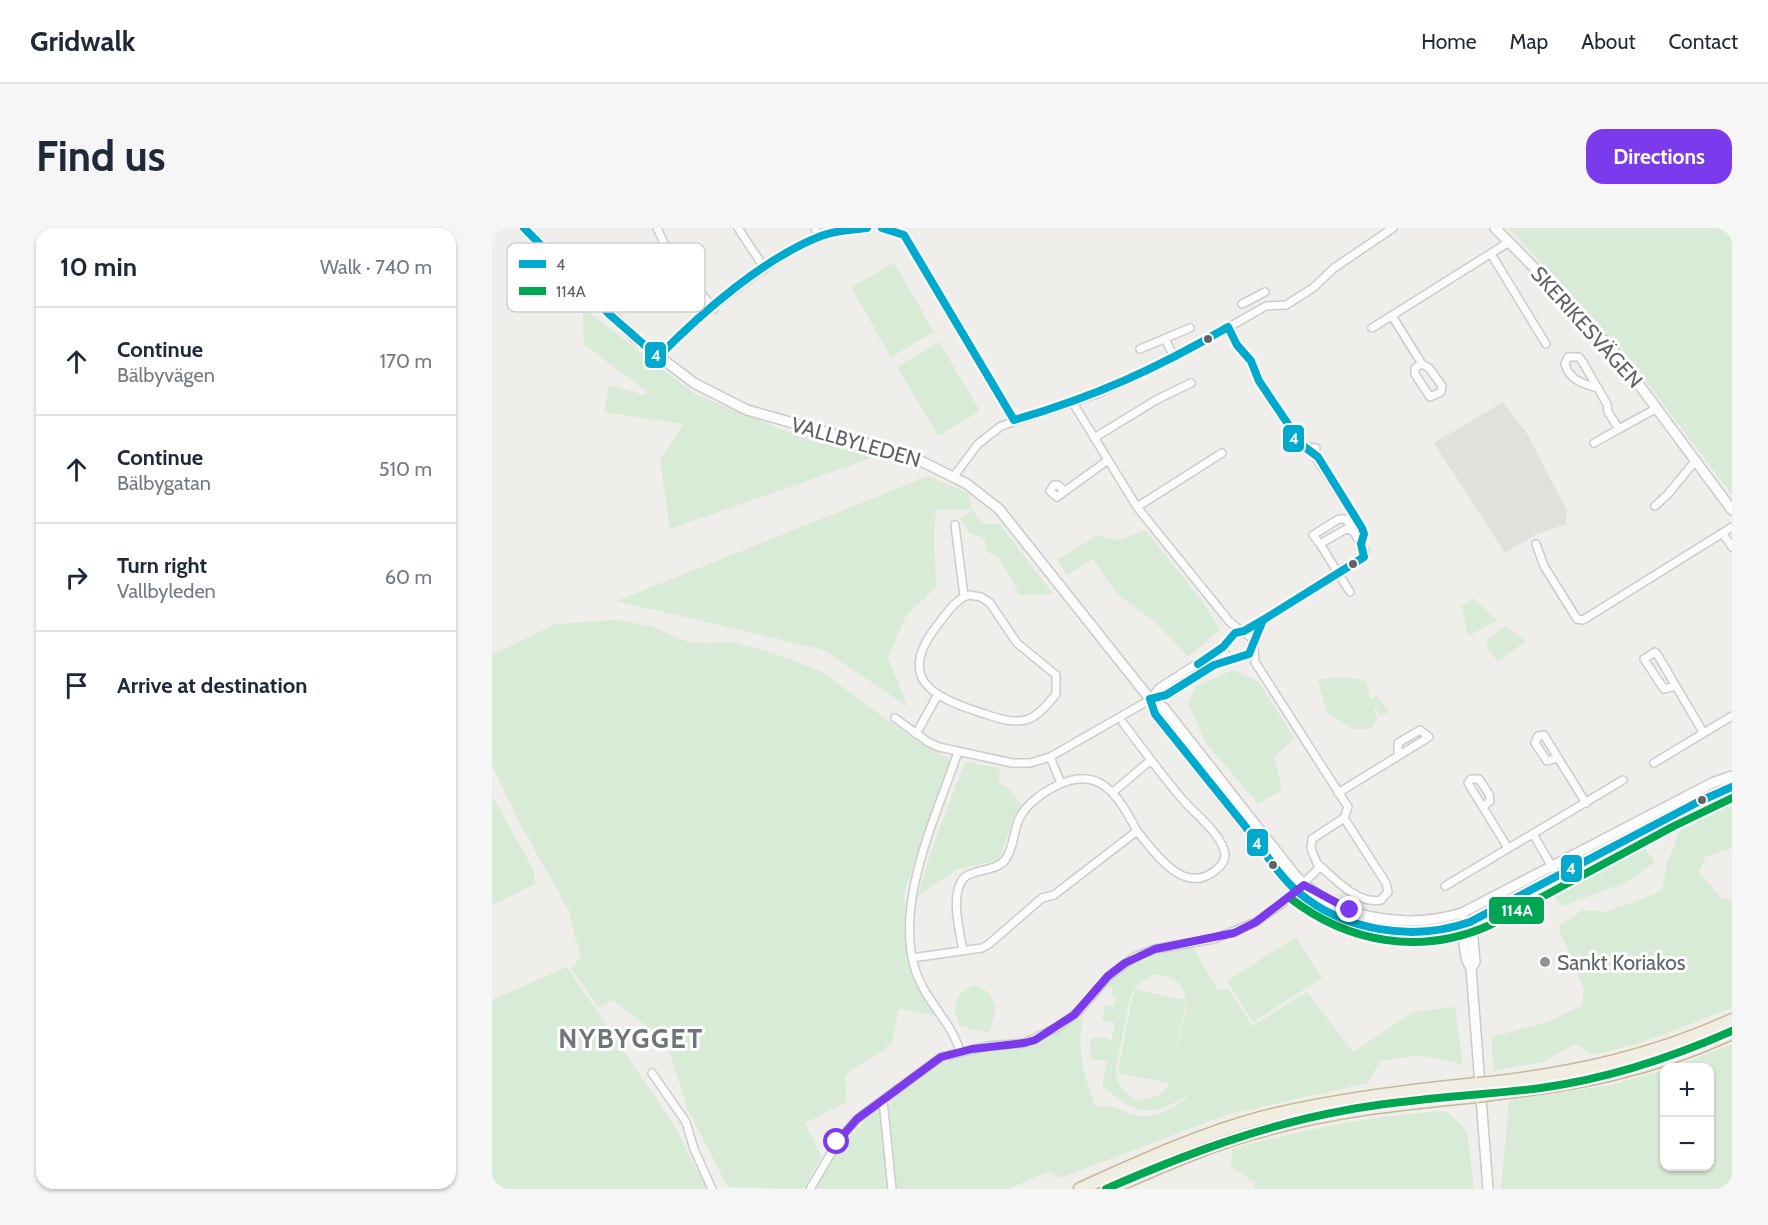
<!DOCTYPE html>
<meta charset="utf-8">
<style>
:root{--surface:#fff;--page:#f6f6f7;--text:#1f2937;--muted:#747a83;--line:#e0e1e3;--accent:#7c3aed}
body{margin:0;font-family:Cabin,sans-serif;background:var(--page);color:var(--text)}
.controls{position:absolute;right:18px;bottom:18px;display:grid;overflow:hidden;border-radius:12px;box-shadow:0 2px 4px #0004}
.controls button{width:54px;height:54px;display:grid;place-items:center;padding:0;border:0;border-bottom:2px solid var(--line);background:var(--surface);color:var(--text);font:30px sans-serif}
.stop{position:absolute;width:18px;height:18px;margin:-14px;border:4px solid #7c3aed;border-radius:50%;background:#fff}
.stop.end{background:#7c3aed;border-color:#fff;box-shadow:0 2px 6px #0008}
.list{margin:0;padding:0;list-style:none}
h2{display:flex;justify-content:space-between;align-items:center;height:78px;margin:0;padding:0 24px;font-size:26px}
h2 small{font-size:20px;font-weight:400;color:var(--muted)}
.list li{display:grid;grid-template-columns:39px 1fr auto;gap:18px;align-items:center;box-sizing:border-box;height:108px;padding:0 24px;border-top:2px solid var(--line)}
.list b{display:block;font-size:22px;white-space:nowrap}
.list p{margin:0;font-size:20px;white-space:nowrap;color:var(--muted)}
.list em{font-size:20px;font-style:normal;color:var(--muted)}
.icon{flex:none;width:33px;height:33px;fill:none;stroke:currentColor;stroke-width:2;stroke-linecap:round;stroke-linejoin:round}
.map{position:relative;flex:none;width:1240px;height:961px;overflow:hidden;border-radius:18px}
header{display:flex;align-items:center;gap:36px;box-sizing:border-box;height:84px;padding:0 30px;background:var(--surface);border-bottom:2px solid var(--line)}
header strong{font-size:28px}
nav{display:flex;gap:33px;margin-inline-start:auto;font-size:21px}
.intro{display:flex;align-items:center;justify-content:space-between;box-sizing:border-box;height:144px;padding:0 36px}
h1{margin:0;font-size:42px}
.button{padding:15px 27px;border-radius:18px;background:var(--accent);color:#fff;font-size:21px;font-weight:700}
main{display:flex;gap:36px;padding:0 36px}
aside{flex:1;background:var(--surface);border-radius:18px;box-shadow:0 2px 4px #0004}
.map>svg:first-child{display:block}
</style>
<header>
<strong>Gridwalk</strong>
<nav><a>Home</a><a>Map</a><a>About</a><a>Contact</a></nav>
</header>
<div class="intro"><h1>Find us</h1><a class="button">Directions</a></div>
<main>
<aside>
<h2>10 min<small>Walk · 740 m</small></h2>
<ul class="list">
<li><svg class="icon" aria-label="ahead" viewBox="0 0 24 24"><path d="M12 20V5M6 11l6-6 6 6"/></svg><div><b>Continue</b><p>Bälbyvägen</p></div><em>170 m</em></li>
<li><svg class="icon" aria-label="ahead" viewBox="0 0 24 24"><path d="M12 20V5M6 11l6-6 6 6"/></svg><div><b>Continue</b><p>Bälbygatan</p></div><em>510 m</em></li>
<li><svg class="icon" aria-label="right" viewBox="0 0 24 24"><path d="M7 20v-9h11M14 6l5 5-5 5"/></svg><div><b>Turn right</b><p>Vallbyleden</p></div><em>60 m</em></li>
<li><svg class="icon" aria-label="arrive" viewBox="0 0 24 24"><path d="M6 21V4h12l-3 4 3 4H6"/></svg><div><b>Arrive at destination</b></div></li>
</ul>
</aside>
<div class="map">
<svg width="1240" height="961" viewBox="0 0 1240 961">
<rect width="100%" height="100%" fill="#efeeea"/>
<!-- education -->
<path fill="#e2e0da" d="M 1011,174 L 1036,207 L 1075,283 L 1074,296 L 1046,306 L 1013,325 L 942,215 Z"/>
<!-- green -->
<path fill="#d8ebd6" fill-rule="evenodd" d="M 1016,0 L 1240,0 L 1240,267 L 1129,120 Z
M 402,35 L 442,104 L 399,129 L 359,59 Z
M 90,79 L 203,166 L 296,204 L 385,228 L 178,301 L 168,232 L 191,196 L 112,184 L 117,157 L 152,167 L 154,163 L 92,116 Z
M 447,114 L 488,183 L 446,208 L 405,139 Z
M 436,248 L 476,265 L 480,282 L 444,282 L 442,311 L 444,359 L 414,388 L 396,430 L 416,479 L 332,422 L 125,373 Z
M 480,282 L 492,296 L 508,296 L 561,366 L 528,367 L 507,330 L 493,322 L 494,311 L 478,305 L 468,291 Z
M 653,302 L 710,373 L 728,402 L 696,429 L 663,394 L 625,366 L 601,331 L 575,347 L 565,332 L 606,307 L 626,312 Z
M 981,370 L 1005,392 L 976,408 L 970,378 Z
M 124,392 L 158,398 L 199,415 L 240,414 L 275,423 L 330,444 L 423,512 L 459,531 L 412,665 L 417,730 L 424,752 L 447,789 L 407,781 L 399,817 L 353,847 L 354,874 L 313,895 L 330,929 L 311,961 L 236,959 L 196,882 L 176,820 L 152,796 L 121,772 L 107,780 L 79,740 L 89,729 L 76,681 L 28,596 L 0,537 L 0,427 L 64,396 Z
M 1013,398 L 1034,413 L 1006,433 L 996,422 L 994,412 Z
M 740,442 L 766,453 L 802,510 L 782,529 L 790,562 L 766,576 L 714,515 L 696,475 L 704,459 Z
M 855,449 L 874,453 L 879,471 L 885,468 L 897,484 L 889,488 L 881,477 L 885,491 L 879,501 L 861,501 L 835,485 L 825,451 Z
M 473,534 L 508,540 L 507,556 L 514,558 L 531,578 L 522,589 L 507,632 L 464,642 L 426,668 L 439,623 Z
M 0,567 L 42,643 L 43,656 L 0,677 Z
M 1240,573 L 1240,620 L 1214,628 L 1207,644 L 1229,670 L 1240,672 L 1240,780 L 1148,815 L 1102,827 L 1083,816 L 1051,834 L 1001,843 L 1000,809 L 1052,795 L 1090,778 L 1092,761 L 1066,699 L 1090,682 L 1115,684 L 1170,663 L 1175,636 L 1190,597 Z
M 1150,617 L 1163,634 L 1133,655 L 1070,678 L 1060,665 Z
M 804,709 L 830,750 L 761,794 L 735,753 Z
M 701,719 L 726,763 L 736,760 L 760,798 L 815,764 L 861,824 L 921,784 L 963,779 L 971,837 L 928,827 L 888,833 L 876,855 L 734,887 L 568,950 L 557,943 L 516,961 L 405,961 L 397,878 L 405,866 L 451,832 L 553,810 L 587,787 L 591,791 C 584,822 592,849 604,879 C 622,876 624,881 640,886 C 664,893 680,881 698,867 C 690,869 682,876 673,879 C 646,889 630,874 610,858 L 615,833 L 599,831 L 598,811 L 612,808 L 619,813 L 623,795 L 610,792 L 613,777 L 622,779 L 624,769 L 620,768 L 621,760 L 613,759 C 637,731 666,724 701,719 ZM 660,747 C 677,746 692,753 694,772 L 642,761 L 626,845 L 677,855 L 694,772 L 694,780 L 676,859 L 668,867 L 646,872 C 630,864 623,856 624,838 L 638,769 L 643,758 Z
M 75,739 L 181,896 L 215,961 L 0,961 L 0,772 Z
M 485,757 L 498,766 L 504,780 L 497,805 L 468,798 C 459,782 464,760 485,757 Z
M 1240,816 L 1240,961 L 1009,961 L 1017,872 L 1115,858 L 1172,842 L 1172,938 L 1218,938 L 1218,840 L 1181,839 Z
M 384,882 L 389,883 L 396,961 L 324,961 L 347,919 Z
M 954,883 L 975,903 L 982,961 L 761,961 L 763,955 L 739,938 L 740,921 C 811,902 881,887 954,883 Z"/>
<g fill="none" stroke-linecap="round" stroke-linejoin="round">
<defs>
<path id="street" d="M 165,0 L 176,24 L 222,81
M 246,0 L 273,41
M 323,0 L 327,9
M 390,0 L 412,7 L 522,192
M 999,26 L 1054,116
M 750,76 L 773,64
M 900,88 L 930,136 L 937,140 L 950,158 L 949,164 L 938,169 L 923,146 L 923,140 L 930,136
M 736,99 L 745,117 L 759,133 L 767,153 L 796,196 L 802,211 L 812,219 L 824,220
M 880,100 L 1017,14
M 673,111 L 682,129
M 648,121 L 698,100
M 166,129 C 195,96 288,23 329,8 C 343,3 360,2 375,0
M 1106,160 C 1091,156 1077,152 1073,136 L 1076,129 L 1087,129 L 1090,133 L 1115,176 L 1116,184 L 1127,201 L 1165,180
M 581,175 L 645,279 L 737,393 L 749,403
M 602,210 L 664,172 L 699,155
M 1102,215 L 1127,201
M 818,221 L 870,300 L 872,306 L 869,316
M 462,248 L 486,216 L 509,198 L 605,166 L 693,124 L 774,78 L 794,77 L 821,60 L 842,40 L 901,0
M 572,263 L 566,257 L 562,257 L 558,263 L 565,269 L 616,232
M 1163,278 L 1176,266 L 1204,232
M 645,279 L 730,225
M 463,297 L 472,368
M 1231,306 L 1240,319
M 1044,316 L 1052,338 L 1085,391 L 1091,392 L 1240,299
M 858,364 L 828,316 L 854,301 L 861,303
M 477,367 L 489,369 L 498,375 L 525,415 L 564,447 L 564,466 C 557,475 548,486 537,491 C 521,497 503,489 487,484 C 440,469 405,450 444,399 C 453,388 463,371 477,367 Z
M 752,403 L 872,329 L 873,323 L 854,291 L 847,291 L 821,307 L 828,316
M 739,431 L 732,425 L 731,419 L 740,407 L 752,403 L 762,413
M 1183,458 L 1172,461 L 1152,431 L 1163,424 L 1165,426 L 1211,504
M 658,471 L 667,460 L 731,419
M 403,490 L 436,514 L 447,519 L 520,535 L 538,535 L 558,529 L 654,474 L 674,467 L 722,437 L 757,426 L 771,392
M 631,495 C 651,521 670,548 691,572 C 704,587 726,603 732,622 C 735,630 731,636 725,641 C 693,670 663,625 645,603
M 424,506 L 445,468
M 466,524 C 444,589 401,677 424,744 C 434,774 460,794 468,824
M 558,529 L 569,555
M 1066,530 L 1052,507 L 1046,508 L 1043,515 L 1055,533 L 1066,530 L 1094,575
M 1162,535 L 1240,488
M 621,564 L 659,532
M 846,565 L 937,509 L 928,502 L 906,515 L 906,527
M 991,579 L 998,573 L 997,566 L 987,551 L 979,551 L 976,555 L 1016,620
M 1041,606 L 1066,649
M 827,637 C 843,651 866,677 889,672 L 896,664 L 894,655 L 852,590
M 953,658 L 1131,552
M 420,730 L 490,720 L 497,716 L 550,670 L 562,667 L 645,603 C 626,567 607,535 562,559 C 550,565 535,576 528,589 C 521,602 522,621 513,632 C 503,645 476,640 469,654 C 459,672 468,704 471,723
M 160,845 L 194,894 L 202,921 L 220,961
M 391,872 L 400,961
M 318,961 L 348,910 L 365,891 L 449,829 L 496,818 L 532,815 L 566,799 L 588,782 L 616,749 L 642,729 L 663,721 L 722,711 L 764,694 L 792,674 L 827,640 L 819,621 L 820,611 L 852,590 L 856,579 L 763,434 L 762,420"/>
<path id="secondary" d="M 32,0 L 143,110 L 202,155 L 255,182 L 419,228 L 475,256 L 507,281 L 658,471 L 672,480 L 803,647 C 845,692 914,702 970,685 L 1220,555 L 1240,548
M 1003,0 L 1086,84 L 1125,127 L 1240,282
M 658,471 L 663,486 L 804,662 C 847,700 907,711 962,699 C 984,695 1005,680 1024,670 C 1085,640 1145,606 1206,574 L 1240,559
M 973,692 L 980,700 L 983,734 L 979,740
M 974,696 C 971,708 971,730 979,740 L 996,961"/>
<path id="highway" d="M 998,855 C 1083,845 1162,828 1240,792
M 999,866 C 1083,857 1163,841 1240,805
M 588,961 C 648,934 708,906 772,889 C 842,872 913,863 985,856
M 617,961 C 668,939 718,916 772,902 C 842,882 913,875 985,868"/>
</defs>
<!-- street casing -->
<use href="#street" stroke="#cbcccc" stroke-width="10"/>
<!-- secondary casing -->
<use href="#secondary" stroke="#cacacb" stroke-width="12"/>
<!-- highway casing -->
<use href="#highway" stroke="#c8b996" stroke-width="15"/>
<!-- street -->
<use href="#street" stroke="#fdfcfc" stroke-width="7"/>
<!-- secondary -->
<use href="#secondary" stroke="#fdfcfc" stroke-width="9"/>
<!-- highway -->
<use href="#highway" stroke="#f0ede3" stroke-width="12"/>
<defs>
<path id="highway-bridge" d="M 985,856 L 998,855
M 985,868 L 999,866"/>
</defs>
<!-- highway-bridge casing -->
<use href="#highway-bridge" stroke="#c8b996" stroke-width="15" stroke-linecap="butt"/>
<!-- highway-bridge -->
<use href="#highway-bridge" stroke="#f0ede3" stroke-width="12"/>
<defs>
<path id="bus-1" d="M 32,0 L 117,86 L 166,129
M 390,0 L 412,7 L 522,192
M 736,99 L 745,117 L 759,133 L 767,153 L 796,196 L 802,211 L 826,229 L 870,300 L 872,306 L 869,316
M 166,129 C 209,85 272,30 329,8 C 344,2 360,2 375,0
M 522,192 C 602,169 664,141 736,99
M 706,436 L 731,419 L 743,405 L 752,403 L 776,389
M 658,471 L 663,486 C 692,522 720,557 749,593 C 767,615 784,645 806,664 C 852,703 921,714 978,694 L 1206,574 L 1240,559
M 658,471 L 674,467 L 722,437 L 757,426 L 771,392 L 872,329 L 869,316"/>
<path id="bus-2" d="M 798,670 C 856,715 929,728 998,697 L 1182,598 L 1240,570
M 614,961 C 691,927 771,897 855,882 C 919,870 985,868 1049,860 C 1115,851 1179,830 1240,803"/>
</defs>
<!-- bus-1 casing -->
<use href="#bus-1" stroke="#fff" stroke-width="12"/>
<!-- bus-2 casing -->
<use href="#bus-2" stroke="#fff" stroke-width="12"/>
<!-- bus-1 -->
<use href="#bus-1" stroke="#00a9ce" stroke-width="8"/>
<!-- bus-2 -->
<use href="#bus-2" stroke="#00a651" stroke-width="8"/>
</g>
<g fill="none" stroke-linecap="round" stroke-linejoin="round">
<!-- route -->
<path stroke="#7c3aed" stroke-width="8" d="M 345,914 L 365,891 L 449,829 L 480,821 L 532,815 L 543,812 L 582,787 L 616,748 L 633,735 L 663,721 L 742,705 L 764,694 L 812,657 L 858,682"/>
</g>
<!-- markers -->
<g fill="#5f6368" stroke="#fff" stroke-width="2">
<circle cx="716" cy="111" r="5"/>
<circle cx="861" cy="336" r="5"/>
<circle cx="1210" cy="572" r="5"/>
<circle cx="781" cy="637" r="5"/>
</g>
<circle fill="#919496" stroke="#fff" stroke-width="2" cx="1053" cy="734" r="6"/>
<g text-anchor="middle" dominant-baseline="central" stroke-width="6" stroke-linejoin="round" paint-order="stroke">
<!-- street labels -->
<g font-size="21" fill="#5f6368" stroke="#fff">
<text transform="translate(1095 99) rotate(48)">SKERIKESVÄGEN</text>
<text transform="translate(364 214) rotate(16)">VALLBYLEDEN</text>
</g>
<!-- poi labels -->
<g font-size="21" fill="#5f6368" stroke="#fff" text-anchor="start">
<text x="1065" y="734">Sankt Koriakos</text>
</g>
<!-- district labels -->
<g font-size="27" font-weight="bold" letter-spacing="1.5" fill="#70757a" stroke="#fff">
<text x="139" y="810">NYBYGGET</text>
</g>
</g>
<!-- legend -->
<rect x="15" y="15" width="198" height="69" rx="9" fill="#fff" stroke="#cfd0d2" stroke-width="1.5"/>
<rect x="27" y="32" width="27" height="8" fill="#00a9ce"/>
<rect x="27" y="59" width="27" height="8" fill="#00a651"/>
<g font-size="16" fill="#5f6368">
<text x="64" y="42">4</text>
<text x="64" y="69">114A</text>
</g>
<g stroke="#fff" stroke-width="2">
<rect x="152" y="113" width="23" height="28" rx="6" fill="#00a9ce"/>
<rect x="790" y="196" width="23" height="29" rx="6" fill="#00a9ce"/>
<rect x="754" y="600" width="23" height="29" rx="6" fill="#00a9ce"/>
<rect x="1068" y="626" width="23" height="29" rx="6" fill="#00a9ce"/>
<rect x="996" y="668" width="57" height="29" rx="6" fill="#00a651"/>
</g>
<g font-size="16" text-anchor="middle" font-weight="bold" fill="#fff">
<text x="164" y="133">4</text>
<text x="802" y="216">4</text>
<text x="765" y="621">4</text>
<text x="1079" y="646">4</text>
<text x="1025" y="688">114A</text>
</g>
</svg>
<div class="controls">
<button>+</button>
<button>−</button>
</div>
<div class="stop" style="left:345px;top:914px"></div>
<div class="stop end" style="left:858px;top:682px"></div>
</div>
</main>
